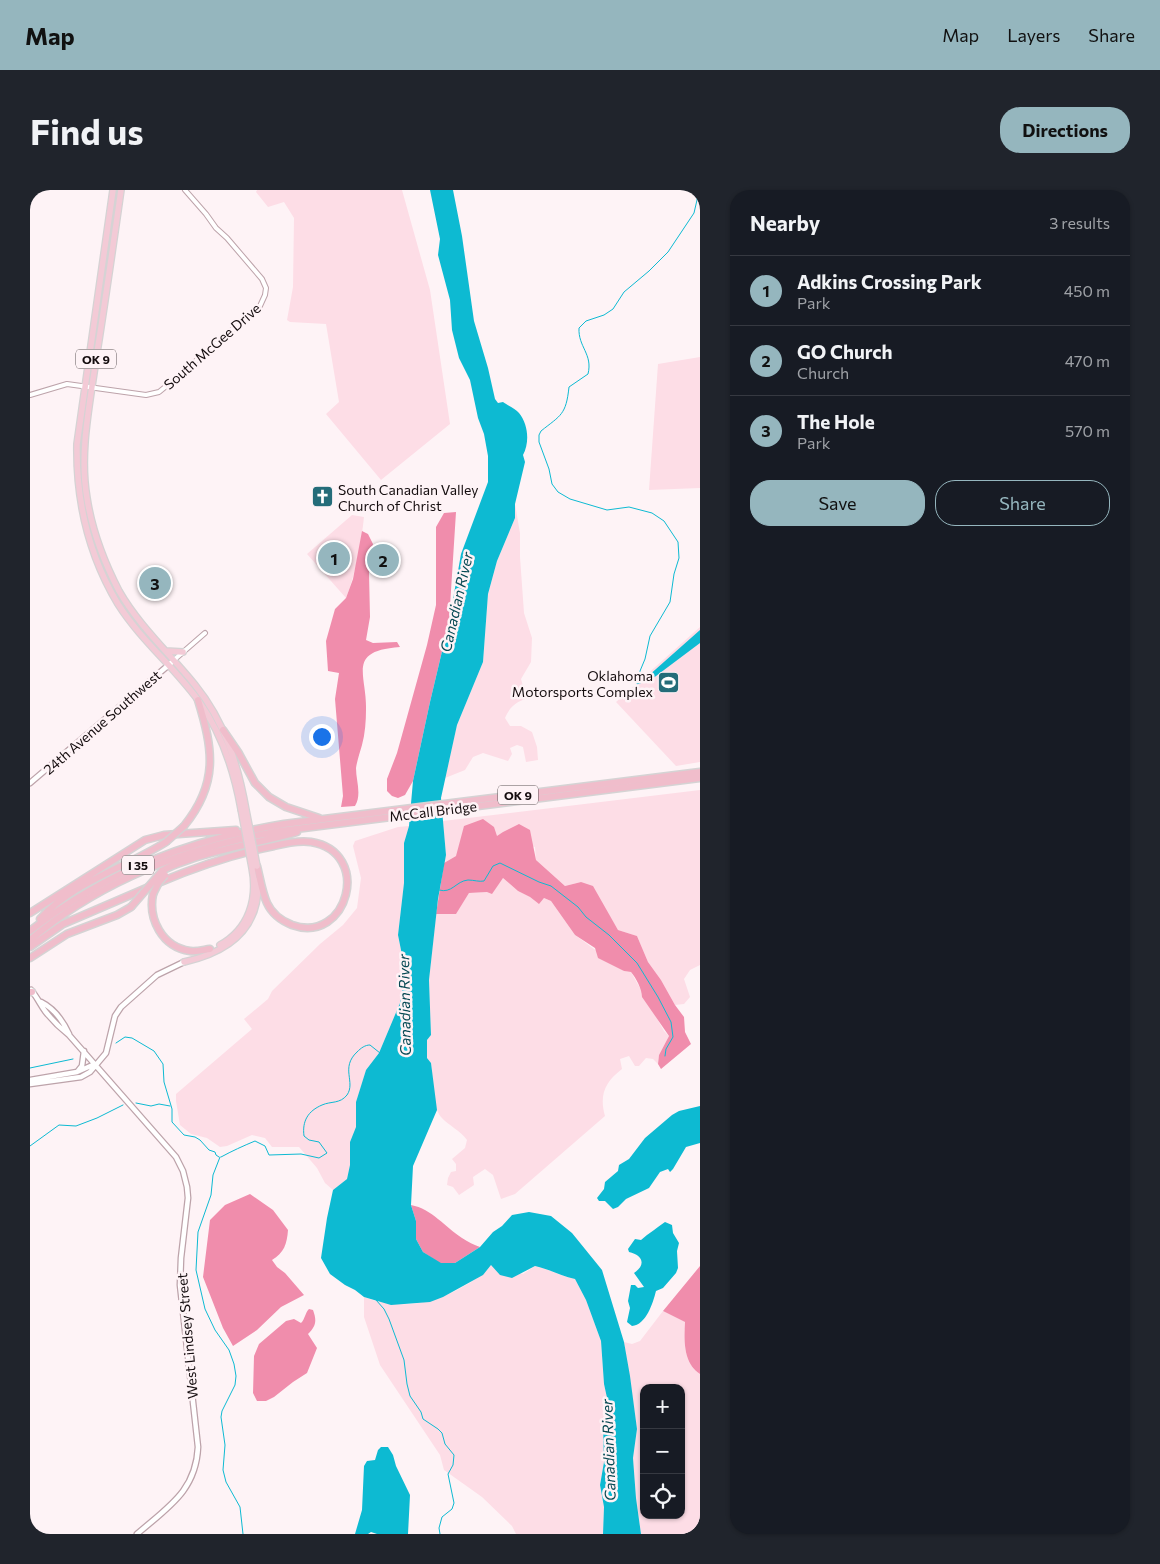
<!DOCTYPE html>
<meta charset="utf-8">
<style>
:root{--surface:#171b24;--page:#20242c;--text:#f1f3f6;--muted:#9ea1a6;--line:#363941;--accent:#95b6be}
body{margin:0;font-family:Commissioner,sans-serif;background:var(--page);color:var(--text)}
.controls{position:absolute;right:15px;bottom:15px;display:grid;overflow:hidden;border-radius:10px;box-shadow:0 1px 4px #0004}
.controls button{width:45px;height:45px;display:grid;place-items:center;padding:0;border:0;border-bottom:1px solid var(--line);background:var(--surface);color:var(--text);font:25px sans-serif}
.you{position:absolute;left:291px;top:546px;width:18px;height:18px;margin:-12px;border:4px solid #fff;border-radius:50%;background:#1a73e8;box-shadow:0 0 0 8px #1a73e833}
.badge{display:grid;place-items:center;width:32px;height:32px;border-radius:50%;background:var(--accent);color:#111;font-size:16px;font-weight:700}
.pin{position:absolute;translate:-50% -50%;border:2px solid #fff;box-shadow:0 1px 5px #0006}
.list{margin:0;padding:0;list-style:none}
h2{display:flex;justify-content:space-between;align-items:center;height:65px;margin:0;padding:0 20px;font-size:21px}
h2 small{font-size:16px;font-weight:400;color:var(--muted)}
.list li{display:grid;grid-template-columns:32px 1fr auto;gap:15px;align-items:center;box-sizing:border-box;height:70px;padding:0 20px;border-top:1px solid var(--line)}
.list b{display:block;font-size:19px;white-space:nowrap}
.list p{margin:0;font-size:16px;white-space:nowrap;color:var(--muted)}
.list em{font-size:16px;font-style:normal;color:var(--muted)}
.actions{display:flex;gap:10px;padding:15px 20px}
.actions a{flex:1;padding:11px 0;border:1px solid var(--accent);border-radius:20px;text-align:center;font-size:18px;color:var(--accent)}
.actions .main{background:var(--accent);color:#111}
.icon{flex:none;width:28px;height:28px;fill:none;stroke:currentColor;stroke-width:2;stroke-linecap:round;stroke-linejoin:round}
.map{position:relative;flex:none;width:670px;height:1344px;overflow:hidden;border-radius:20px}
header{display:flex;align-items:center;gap:30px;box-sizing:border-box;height:70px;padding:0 25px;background:var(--accent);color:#111}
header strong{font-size:24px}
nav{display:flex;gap:28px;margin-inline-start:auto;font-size:18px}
.intro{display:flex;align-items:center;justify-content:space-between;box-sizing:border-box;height:120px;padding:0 30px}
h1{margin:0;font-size:35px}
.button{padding:12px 22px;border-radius:20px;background:var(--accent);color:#111;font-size:18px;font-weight:700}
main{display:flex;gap:30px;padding:0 30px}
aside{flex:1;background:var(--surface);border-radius:20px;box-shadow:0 1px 4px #0004}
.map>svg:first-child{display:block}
</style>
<header>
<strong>Map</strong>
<nav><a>Map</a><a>Layers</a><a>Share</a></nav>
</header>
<div class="intro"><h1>Find us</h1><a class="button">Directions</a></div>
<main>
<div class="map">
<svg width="670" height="1344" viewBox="0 0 670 1344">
<rect width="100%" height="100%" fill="#fef3f6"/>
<!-- green -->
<path fill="#fddde6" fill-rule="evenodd" d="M 227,0 L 372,0 L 400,100 L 420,234 L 351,290 L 296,224 L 309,212 L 296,134 L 260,132 L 257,130 L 263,97 L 264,28 L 254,12 L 238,17 L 226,2 Z
M 670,167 L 670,298 L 619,300 L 628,174 Z
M 485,314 L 490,343 L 490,367 L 494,423 L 502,448 L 501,472 L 491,489 L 494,500 L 504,505 L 503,507 C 489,510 481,514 475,528 L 480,536 L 491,536 L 502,542 L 507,557 L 508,570 L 496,572 L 493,557 L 487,555 L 480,558 L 482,564 L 478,571 L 453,563 L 443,567 L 435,580 L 415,588 L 427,535 L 453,472 L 458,404 L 467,371 L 485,328 Z
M 322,325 L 334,327 C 331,355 326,382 316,408 L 277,364 Z
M 670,437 L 670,572 L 646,576 L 586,512 Z
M 670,600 L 670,775 L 660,780 L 654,789 L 660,807 L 654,814 L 645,815 L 631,790 L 618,772 L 607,746 L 588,740 L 579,725 L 551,692 L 535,696 L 506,670 L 505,657 L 467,647 L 426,666 L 414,673 L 416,665 L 413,631 Z
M 379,636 L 374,653 L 374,693 L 368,745 L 372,765 L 374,792 L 370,813 L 349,863 L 336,880 L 326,912 L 326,937 L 320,952 L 320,975 L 317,989 L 303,1000 L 295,993 L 287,978 L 269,957 L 242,957 L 235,948 L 222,945 L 197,956 L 190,957 L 177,948 L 161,944 L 150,935 L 146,911 L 146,904 L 222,839 L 214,829 L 238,809 L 242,801 L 290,754 L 313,735 L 327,718 L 331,688 L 323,656 L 325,651 L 368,637 Z
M 473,688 L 488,701 L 500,707 L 508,713 L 514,708 L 521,711 L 545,745 L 594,781 L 601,782 L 634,841 L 639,846 L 629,865 L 628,874 L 623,869 L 616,868 L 609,876 L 605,876 L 599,866 L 590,869 L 592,879 C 575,892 569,905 575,926 L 485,1004 L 471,1009 L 463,985 L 455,979 L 443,987 L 444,995 L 429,1005 L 423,997 L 417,995 L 418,988 L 421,982 L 426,981 L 426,974 L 422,969 L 435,958 L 437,950 C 430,940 419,936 411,927 C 402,916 403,887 401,873 L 397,868 L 397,850 L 401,845 L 399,790 L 406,724 L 426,723 L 439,703 L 457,702 Z
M 461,1075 L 493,1084 L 505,1076 C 519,1079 530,1086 545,1089 L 556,1110 L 571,1151 L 574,1194 L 579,1217 L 573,1234 L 574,1272 L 570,1295 L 574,1317 L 573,1344 L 486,1344 L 482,1336 L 452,1307 L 414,1280 L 410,1265 L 350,1175 L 334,1127 L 334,1107 C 368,1120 403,1115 434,1096 C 445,1090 453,1085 461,1075 Z
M 633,1121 L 655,1132 C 654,1150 653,1173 670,1184 L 670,1344 L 611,1344 L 606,1308 L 603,1268 L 607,1239 L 594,1152 L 602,1154 L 610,1151 ZM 614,1198 L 651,1198 L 651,1325 L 614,1325 Z"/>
<!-- forest -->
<path fill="#f08dac" d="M 426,322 L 419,432 L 400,512 L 383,591 L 375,605 L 368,608 L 362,606 L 357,601 L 357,589 L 367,563 L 397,455 L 406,415 L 406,337 L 414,323 Z
M 332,341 L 338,344 L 343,354 L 339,383 L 340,427 L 336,450 L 343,453 L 367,452 L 370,457 C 316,461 337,484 336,520 C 336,531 335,544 332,555 C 330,562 327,571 326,578 C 326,591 332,604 325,616 L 311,617 L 313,606 L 305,509 L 309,483 L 298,481 L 296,451 L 305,419 L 316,408 L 323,389 Z
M 453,629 L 464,637 L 467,646 L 473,642 L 489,634 L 500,640 L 506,670 L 535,696 L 551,692 L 563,696 L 588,740 L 607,746 L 618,772 L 631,790 L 645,815 L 654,827 L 655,842 L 661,854 L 631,879 L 628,874 L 629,865 L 639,846 L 612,807 C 612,799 606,788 601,782 L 594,781 L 568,768 L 565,758 L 545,745 L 521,711 L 514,708 L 509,714 L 500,707 L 488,701 L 473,688 L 462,704 L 457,702 L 439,703 L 426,724 L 406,724 L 414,673 L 426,666 L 434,636 Z
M 220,1004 L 243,1020 L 258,1040 C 257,1054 254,1063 242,1070 L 247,1077 L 255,1083 L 274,1105 L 251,1117 L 227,1140 L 203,1156 L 193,1138 L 173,1087 L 180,1030 L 195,1015 Z
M 381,1015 C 402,1019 415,1037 432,1048 C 438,1052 444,1055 450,1057 L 425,1073 L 411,1074 L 393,1062 L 386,1049 L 386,1031 Z
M 670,1076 L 670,1184 C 653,1173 654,1150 655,1132 L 633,1121 Z
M 279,1119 L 283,1120 C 287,1131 286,1136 278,1144 L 287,1158 L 277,1183 L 263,1192 L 244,1207 L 236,1211 L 227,1211 L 223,1203 L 224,1166 L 229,1154 L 256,1131 L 264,1129 L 271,1133 C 275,1129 275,1123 279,1119 Z"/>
<!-- water -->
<path fill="#0dbad2" d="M 400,0 L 423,0 L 432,46 L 444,131 L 458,178 L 465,209 L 468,213 L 473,212 C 477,215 486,219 489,223 C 498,234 500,252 493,265 L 495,272 L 485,314 L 485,328 L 467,371 L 458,404 L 453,472 L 427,535 L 411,608 L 416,665 L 408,709 L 399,790 L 401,845 L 397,850 L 397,868 L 401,873 L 407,920 L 383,976 L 381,1015 L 386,1031 L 386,1049 L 393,1062 L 411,1073 L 425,1073 L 450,1057 L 463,1042 L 472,1036 L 482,1025 L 499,1022 L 521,1026 L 542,1043 L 572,1080 L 594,1152 L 600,1186 L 607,1239 L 603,1268 L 606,1308 L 611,1344 L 573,1344 L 574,1317 L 570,1295 L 574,1272 L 573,1234 L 579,1217 L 574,1194 L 571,1151 L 556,1110 L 545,1089 C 531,1086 519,1079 505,1076 L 482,1088 L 470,1085 L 461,1075 L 453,1085 L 413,1107 L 400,1112 L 361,1115 L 334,1107 L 325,1100 L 315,1095 L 300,1084 L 291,1068 L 297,1028 L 303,1000 L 317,989 L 320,975 L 320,952 L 326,937 L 326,912 L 336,880 L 349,863 L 370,813 L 374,792 L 372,765 L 368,745 L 374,693 L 374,653 L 379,636 L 383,591 L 400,512 L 419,432 L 431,364 L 458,292 L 458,266 L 454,244 L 448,228 L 440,190 L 429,168 L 422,140 L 420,110 L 408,65 L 410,49 Z
M 670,440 L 670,453 L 618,492 L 615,492 L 617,487 Z
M 670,916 L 670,953 L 656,957 L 643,979 L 640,982 L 638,979 L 630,982 L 619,998 L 596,1009 L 588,1017 L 583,1019 L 575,1011 L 569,1011 L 567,1008 L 574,999 L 575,992 L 588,981 L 589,975 L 599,969 L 615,948 L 642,925 L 649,921 Z
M 635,1032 L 642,1035 L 643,1043 L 649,1053 L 647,1061 L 648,1078 L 646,1083 L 633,1098 L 626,1101 C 623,1113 616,1135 602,1136 L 597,1132 L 600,1118 L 598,1111 L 601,1095 L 605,1095 L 608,1098 L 614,1097 L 604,1083 C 617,1074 612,1065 599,1062 L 598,1059 L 605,1049 L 611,1050 C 619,1043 627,1038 635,1032 Z
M 351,1257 L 358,1257 L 363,1265 L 366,1276 L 380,1305 L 378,1344 L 347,1344 L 341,1342 L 338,1344 L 325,1344 L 332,1320 L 334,1276 L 337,1271 L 345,1270 L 348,1260 Z"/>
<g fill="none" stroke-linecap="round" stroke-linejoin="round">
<!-- stream -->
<path stroke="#0dbad2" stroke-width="1" d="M 616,491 L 607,494 L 610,481 L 615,469 L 620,446 L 640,412 L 644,384 L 649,368 L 648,352 L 634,331 L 622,323 L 599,317 L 577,320 L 540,309 L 528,302 L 522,294 L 519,279 L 509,252 L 509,245 L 511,241 C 531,225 536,225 539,197 L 558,184 C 563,164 548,157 549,138 L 556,131 L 574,125 L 583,119 L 594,102 L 619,81 L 638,62 L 664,23 L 667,10 L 667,0
M 409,700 C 422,704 426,691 438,690 C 444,690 449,692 454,691 L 463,676 L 470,673 L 509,692 L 521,696 L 548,717 L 556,727 L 579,745 L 607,773 L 628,807 L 641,832 L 643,847 L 636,859 L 635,866
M 86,853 L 95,847 L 102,848 L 124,861 L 133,874 L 134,892 L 142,919 L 142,932 L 154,945 L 165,947 L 170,950 L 179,960 L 185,962 L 186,965 L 189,967
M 0,878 L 43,869
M 106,913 L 121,916 L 129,914 L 140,916
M 0,956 L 29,935 L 46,936 L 67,928 L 93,915
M 190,967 L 183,985 L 181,1005 L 168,1042 L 166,1080 L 175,1119 L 185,1140 L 199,1160 L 204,1174 L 206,1186 L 205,1195 L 192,1221 L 191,1227 L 195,1255 L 193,1280 L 196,1292 L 210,1317 L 213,1344
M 191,967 C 202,961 213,956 225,951 L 235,956 L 239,965 L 271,964 L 289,968 L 297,963 L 289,952 L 279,950 L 274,946 C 272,931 278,921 292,915 C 301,911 310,914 317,905 C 326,892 310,878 327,862 C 331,858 335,855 340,855 L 350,863
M 346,1110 L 354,1119 L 359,1129 L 374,1170 L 377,1194 L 380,1206 L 391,1222 L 393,1229 L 408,1239 L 412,1243 L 415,1254 L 424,1265 L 423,1275 L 418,1284 L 424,1313 L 422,1319 L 412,1327 L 409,1338 L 410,1344"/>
<defs>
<path id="tertiary" d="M 0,205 L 37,194 L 116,205 L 129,202 L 140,193 L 230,116 L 235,105 L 236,98 L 232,89 L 197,48 L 186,38 L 176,24 L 155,0
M 144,470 L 175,443"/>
<path id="secondary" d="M 0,593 L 141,473
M 1,800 C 7,807 10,814 15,821 C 22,830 30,838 39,845 L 146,967 L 153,981 L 157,997 L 158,1008 L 151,1068 L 150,1095 L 168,1257 C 166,1301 138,1317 107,1344
M 11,812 C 23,818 33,831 39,844
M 48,881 L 52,876 L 54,861
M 0,890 L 47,882 L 65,874
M 0,894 L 51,887 L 60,882 L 76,863 L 85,826 L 91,817 L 127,785 L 154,772"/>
<path id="trunk" d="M 83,0 L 47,254 C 46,311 58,364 88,414 C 110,449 144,477 168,510 C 192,543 204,580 211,619
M 91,0 C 83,56 75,113 66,169 C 60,214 49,262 57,308 C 62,341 74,372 89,401 C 109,436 140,464 165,495 C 195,532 208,575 216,620
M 136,461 L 153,462
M 190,755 C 219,739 228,709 222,678
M 154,772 C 199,762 230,739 228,690"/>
<path id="motorway" d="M 193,540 L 208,562 L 225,593 L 239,607 L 256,617 L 289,628
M 154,636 C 189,593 183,559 168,510
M 132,681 C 141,675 153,672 164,668 C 198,657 233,652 267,642
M 128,693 C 166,677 203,664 244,656 C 256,653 269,650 281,652 C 343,662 318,755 262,735 C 252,731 242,724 237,713 C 232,702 230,688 227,676
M 123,704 C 118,729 132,757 160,761 C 166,762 173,760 180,759
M 0,723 L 115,650 L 134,645 L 206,640
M 10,729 C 43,692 95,678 136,652
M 0,741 C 77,681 158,650 254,634 L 670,582
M 0,750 C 72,689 158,657 250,641 L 670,588
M 0,757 L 33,734 L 119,697
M 0,768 L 37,744 L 87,725 L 101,717
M 0,802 L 2,802"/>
</defs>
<!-- tertiary casing -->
<use href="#tertiary" stroke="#bda3aa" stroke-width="6"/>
<!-- secondary casing -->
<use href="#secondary" stroke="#bda3aa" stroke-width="7"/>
<!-- trunk casing -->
<use href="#trunk" stroke="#d5d3d4" stroke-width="8"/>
<!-- motorway casing -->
<use href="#motorway" stroke="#d5d3d4" stroke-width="9"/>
<!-- tertiary -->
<use href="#tertiary" stroke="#fff" stroke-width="4"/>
<!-- secondary -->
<use href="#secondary" stroke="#fff" stroke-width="4.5"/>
<!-- trunk -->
<use href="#trunk" stroke="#f3cad6" stroke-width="5.5"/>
<!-- motorway -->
<use href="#motorway" stroke="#f0bdcb" stroke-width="6"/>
<defs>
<path id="trunk-bridge" d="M 211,619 L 222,678
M 216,620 L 227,676"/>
<path id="motorway-bridge" d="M 136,652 L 154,636
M 123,704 L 129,692 L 135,685
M 101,717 L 132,681"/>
</defs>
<!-- trunk-bridge casing -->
<use href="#trunk-bridge" stroke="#d5d3d4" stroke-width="8" stroke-linecap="butt"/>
<!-- motorway-bridge casing -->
<use href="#motorway-bridge" stroke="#d5d3d4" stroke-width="9" stroke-linecap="butt"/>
<!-- trunk-bridge -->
<use href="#trunk-bridge" stroke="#f3cad6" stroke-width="5.5"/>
<!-- motorway-bridge -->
<use href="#motorway-bridge" stroke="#f0bdcb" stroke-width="6"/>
</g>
<!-- icons -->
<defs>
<symbol id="church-square" viewBox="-11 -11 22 22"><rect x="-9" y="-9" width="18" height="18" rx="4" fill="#246c79" stroke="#fef3f6"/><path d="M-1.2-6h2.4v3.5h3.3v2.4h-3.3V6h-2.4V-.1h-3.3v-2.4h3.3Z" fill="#fff"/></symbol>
<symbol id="stadium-square" viewBox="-11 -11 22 22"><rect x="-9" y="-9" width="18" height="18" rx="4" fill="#246c79" stroke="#fef3f6"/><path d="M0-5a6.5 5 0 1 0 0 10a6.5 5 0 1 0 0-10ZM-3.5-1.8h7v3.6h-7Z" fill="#fff"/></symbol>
</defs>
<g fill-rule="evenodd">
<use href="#church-square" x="280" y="294" width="25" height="25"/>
<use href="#stadium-square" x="626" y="480" width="25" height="25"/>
</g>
<g text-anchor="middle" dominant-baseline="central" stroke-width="5" stroke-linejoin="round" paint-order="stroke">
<!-- shield labels -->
<g fill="#fef3f6" stroke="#5b5254" stroke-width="1">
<rect x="46" y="159.5" width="40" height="19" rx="4"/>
<rect x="468" y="595.5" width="40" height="19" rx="4"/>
<rect x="92" y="665.5" width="32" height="19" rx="4"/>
</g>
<g font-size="12" font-weight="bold" fill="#150d0f">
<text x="66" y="169">OK 9</text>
<text x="488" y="605">OK 9</text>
<text x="108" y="675">I 35</text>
</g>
<!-- street labels -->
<g font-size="14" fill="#150d0f" stroke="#fef3f6">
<text transform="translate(182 156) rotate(-41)">South McGee Drive</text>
<text transform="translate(72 532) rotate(-41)">24th Avenue Southwest</text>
<text transform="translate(403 621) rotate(-7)">McCall Bridge</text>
<text transform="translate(157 1146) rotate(-95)">West Lindsey Street</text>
</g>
<!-- poi labels -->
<g font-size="14" fill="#150d0f" stroke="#fef3f6" text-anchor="start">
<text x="308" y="299">South Canadian Valley<tspan x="308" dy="16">Church of Christ</tspan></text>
<text x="623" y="485" text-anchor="end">Oklahoma<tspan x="623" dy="16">Motorsports Complex</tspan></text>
</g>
<!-- water labels -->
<g font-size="15" font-style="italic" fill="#084a54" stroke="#fef3f6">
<text transform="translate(426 412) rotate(-77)">Canadian River</text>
<text transform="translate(374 815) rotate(-91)">Canadian River</text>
<text transform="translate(578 1260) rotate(-92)">Canadian River</text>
</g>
</g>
</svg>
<div class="controls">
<button>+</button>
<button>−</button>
<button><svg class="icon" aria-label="locate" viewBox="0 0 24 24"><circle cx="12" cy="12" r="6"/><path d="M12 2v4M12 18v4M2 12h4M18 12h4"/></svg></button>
</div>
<div class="you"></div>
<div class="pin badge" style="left:304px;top:368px">1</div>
<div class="pin badge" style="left:353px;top:370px">2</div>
<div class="pin badge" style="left:125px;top:393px">3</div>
</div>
<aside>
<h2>Nearby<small>3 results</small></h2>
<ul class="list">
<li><span class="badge">1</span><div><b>Adkins Crossing Park</b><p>Park</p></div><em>450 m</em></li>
<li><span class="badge">2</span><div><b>GO Church</b><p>Church</p></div><em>470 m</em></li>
<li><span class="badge">3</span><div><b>The Hole</b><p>Park</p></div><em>570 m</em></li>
</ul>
<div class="actions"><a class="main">Save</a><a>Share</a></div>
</aside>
</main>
